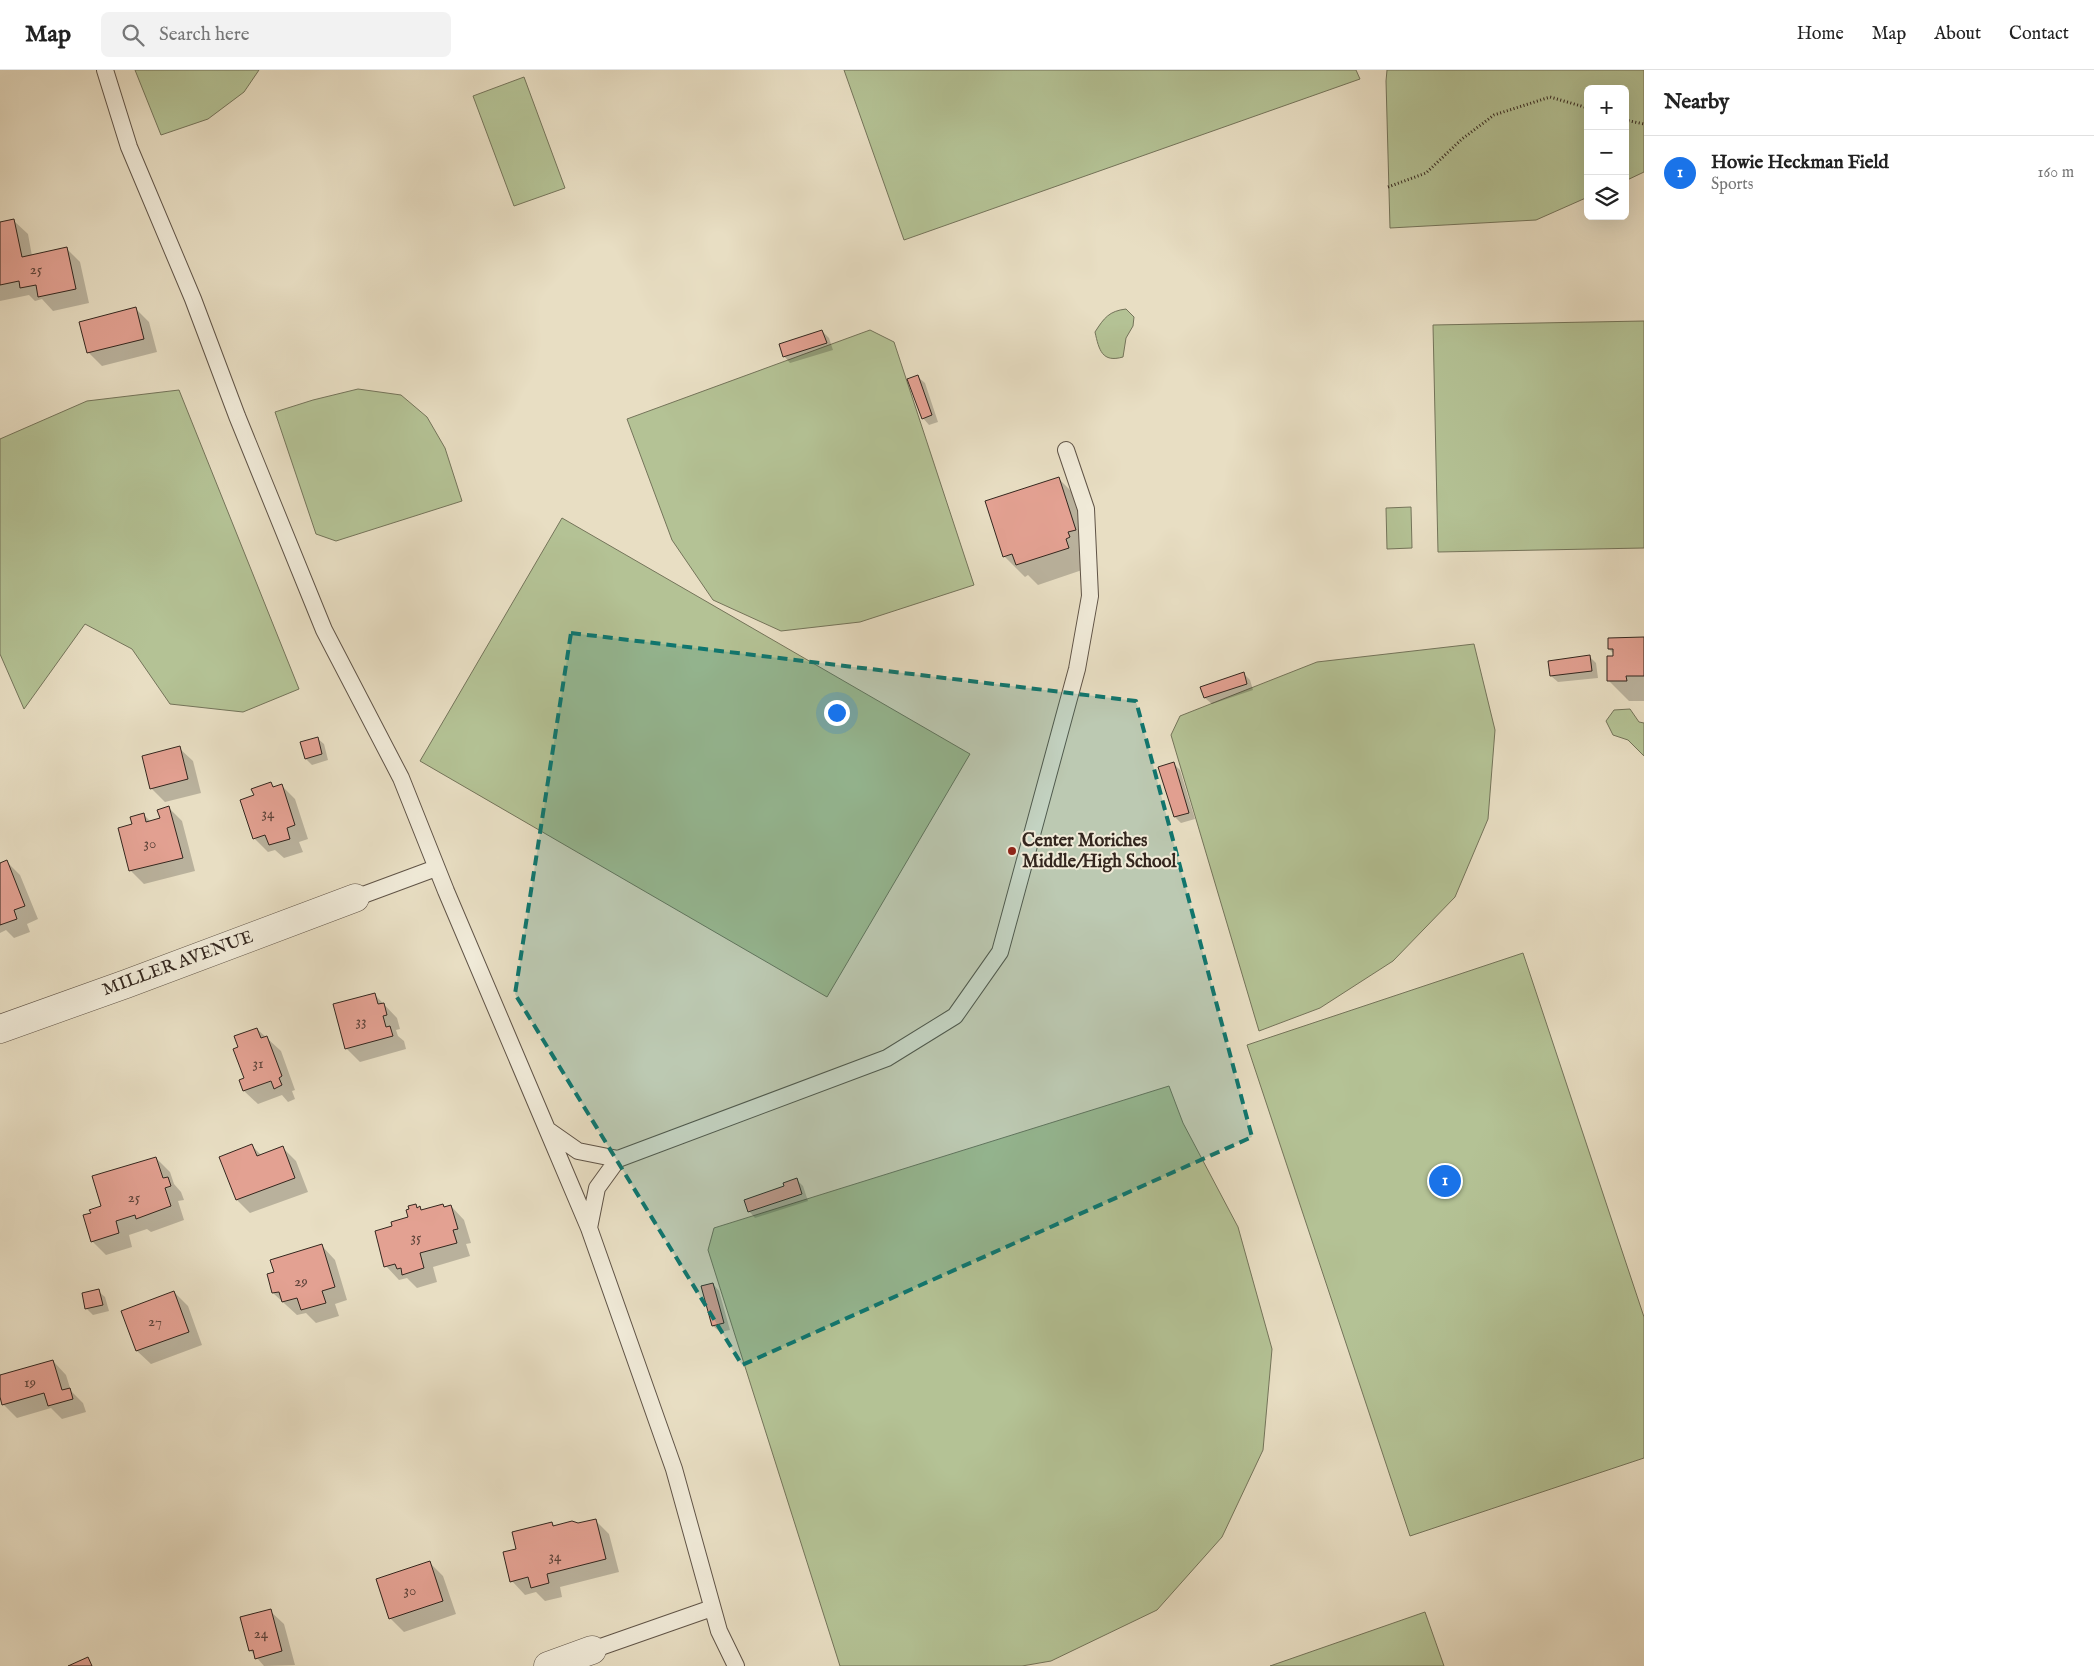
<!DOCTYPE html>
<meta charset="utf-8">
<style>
:root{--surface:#fff;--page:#f2f2f2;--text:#222;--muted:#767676;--line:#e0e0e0;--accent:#1a73e8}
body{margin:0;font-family:"IM FELL English",serif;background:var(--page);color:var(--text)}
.controls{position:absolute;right:15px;top:15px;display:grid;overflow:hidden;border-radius:8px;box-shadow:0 5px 20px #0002}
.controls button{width:45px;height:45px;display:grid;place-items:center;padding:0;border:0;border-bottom:1px solid var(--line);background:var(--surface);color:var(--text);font:25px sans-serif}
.you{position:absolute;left:836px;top:642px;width:18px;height:18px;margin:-12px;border:4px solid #fff;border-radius:50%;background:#1a73e8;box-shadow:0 0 0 8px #1a73e833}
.badge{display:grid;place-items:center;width:32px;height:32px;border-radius:50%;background:var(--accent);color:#fff;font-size:16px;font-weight:700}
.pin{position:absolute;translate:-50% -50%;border:2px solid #fff;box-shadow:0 1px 5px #0006}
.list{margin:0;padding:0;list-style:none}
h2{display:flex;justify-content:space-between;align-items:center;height:65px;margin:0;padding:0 20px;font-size:21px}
h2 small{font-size:16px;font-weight:400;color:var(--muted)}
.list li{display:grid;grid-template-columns:32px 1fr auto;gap:15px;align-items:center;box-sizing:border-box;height:75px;padding:0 20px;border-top:1px solid var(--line)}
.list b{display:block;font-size:19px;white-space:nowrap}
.list p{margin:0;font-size:16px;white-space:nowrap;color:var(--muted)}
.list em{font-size:16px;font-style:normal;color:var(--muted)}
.icon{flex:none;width:28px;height:28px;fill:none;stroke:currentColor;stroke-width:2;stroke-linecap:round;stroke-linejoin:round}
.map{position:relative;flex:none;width:1644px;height:1596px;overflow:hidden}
header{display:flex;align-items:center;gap:30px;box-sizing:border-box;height:70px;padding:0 25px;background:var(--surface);border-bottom:1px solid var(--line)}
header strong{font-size:24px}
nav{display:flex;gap:28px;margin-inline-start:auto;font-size:18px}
.search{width:350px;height:45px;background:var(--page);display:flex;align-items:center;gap:12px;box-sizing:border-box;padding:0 18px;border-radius:8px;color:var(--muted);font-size:19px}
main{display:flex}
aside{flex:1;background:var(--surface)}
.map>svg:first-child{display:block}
</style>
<header>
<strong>Map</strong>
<div class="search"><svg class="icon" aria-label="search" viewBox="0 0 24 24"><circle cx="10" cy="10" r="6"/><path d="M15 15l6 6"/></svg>Search here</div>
<nav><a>Home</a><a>Map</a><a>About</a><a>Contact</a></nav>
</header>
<main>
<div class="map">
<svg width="1644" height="1596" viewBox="0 0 1644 1596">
<rect width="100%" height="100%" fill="#e8dec3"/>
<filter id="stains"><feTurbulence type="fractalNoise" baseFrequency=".004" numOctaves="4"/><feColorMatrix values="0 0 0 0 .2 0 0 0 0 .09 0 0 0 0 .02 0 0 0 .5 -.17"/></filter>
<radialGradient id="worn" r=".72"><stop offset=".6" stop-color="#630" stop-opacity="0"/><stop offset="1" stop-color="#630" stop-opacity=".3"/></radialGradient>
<!-- green -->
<path fill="#b4c295" stroke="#74745a" d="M 135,0 L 259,0 L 244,22 L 208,49 L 161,65 Z
M 844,0 L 1356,0 L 1360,9 L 904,170 Z
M 1387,0 L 1644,0 L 1644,102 L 1625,111 L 1625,19 L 1588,19 L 1588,127 L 1536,150 L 1390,158 L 1386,11 Z
M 524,7 L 565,118 L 514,136 L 473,26 Z
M 1126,239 L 1134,247 L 1133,256 L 1126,268 L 1123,287 C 1102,293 1099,280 1095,262 C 1104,248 1109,241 1126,239 Z
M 1644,251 L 1644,478 L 1438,482 L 1433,255 Z
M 870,260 L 894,272 L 974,515 L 860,552 L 781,561 L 713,530 L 672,470 L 627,349 Z
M 358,319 L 401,325 L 427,347 L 445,378 L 462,431 L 336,471 L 316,464 L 275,342 L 313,330 Z
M 179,320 L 299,619 L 243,642 L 170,634 L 132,579 L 85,554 L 24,639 L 0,584 L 0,369 L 87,331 Z
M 1411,437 L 1412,478 L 1387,479 L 1386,438 Z
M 562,448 L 970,684 L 827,927 L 420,691 Z
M 1474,574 L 1495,660 L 1488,749 L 1455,827 L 1393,891 L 1320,938 L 1259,961 L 1171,665 L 1180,646 L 1317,592 Z
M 1630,639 L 1639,652 L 1644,653 L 1644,686 L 1628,670 L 1613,665 L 1606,651 L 1614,640 Z
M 1523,883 L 1644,1247 L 1644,1388 L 1410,1466 L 1247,975 Z
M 1169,1016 L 1183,1053 L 1238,1157 L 1272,1279 L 1263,1380 L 1222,1467 L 1157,1540 L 1051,1591 L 1022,1596 L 840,1596 L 708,1180 L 714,1158 Z
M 1425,1542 L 1444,1596 L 1270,1596 Z"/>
<!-- shadow -->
<path fill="#0003" d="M 14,151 L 28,164 L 32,186 L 67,179 L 80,192 L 89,233 L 53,241 L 42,229 L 35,231 L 29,225 L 0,231 L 0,154 Z
M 136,239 L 149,252 L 157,282 L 102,296 L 88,282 Z
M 822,261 L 829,268 L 833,280 L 790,293 L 784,286 Z
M 918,307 L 925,313 L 938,352 L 929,355 L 923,348 Z
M 1059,409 L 1079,429 L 1088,498 L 1038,515 L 1028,505 L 1025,507 L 1004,486 Z
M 1644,569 L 1644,631 L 1629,631 L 1609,611 L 1615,587 L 1614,584 L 1609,579 Z
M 1590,587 L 1596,593 L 1598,608 L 1558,612 L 1551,606 Z
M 1244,604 L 1250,610 L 1253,620 L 1212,634 L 1205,628 L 1202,618 Z
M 317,668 L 324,674 L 328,690 L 312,695 L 306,689 Z
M 179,678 L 193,691 L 201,723 L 165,732 L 151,718 Z
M 1173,693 L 1180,700 L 1195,749 L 1181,753 L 1175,747 Z
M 271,714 L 275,717 L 281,715 L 295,729 L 308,769 L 299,772 L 303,782 L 284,788 L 275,780 L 268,782 L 254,768 L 255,726 Z
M 169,738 L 182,751 L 195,801 L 144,814 L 131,801 L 119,759 L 134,755 L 144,745 L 151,752 L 161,749 Z
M 7,792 L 20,805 L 38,849 L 27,854 L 30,862 L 14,868 L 6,860 L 0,863 L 0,794 Z
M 375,925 L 397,948 L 400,959 L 396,960 L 398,966 L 404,971 L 406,979 L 360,992 L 346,978 Z
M 257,959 L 281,981 L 295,1020 L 292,1021 L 295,1029 L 288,1032 L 282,1025 L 258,1034 L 244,1021 L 240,1011 L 245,1009 L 239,978 Z
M 252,1076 L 262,1086 L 283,1078 L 296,1091 L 308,1122 L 250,1143 L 237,1130 Z
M 156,1088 L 170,1102 L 174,1114 L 181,1122 L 184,1130 L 178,1131 L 184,1150 L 151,1162 L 147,1159 L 129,1165 L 132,1177 L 106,1185 L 92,1171 L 103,1137 Z
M 797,1110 L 803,1116 L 808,1131 L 755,1148 L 749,1141 Z
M 442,1135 L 445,1138 L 451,1136 L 464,1150 L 471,1173 L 466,1174 L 470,1186 L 433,1197 L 437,1212 L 417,1218 L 407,1208 L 399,1210 L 386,1196 L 394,1157 L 409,1147 L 416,1136 L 423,1141 Z
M 322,1176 L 335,1190 L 347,1230 L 335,1234 L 339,1246 L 316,1253 L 306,1243 L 297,1245 L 273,1223 L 275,1203 Z
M 713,1214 L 719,1221 L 730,1260 L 720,1262 L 713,1256 L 703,1217 Z
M 98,1221 L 105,1227 L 109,1241 L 93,1245 L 87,1239 L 83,1224 Z
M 174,1222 L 188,1236 L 202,1275 L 151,1294 L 137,1281 L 123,1241 Z
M 53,1291 L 66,1305 L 71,1321 L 83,1333 L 86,1342 L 62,1349 L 51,1338 L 17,1348 L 3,1334 L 0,1322 L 0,1307 Z
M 595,1450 L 609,1464 L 619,1502 L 560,1517 L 562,1527 L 545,1531 L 536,1522 L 525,1525 L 512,1511 L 517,1480 L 552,1453 L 555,1456 L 578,1455 Z
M 430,1493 L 443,1506 L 456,1544 L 404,1562 L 390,1548 Z
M 270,1541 L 284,1554 L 295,1595 L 264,1596 L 250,1580 Z"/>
<!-- building -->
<path fill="#e3a192" stroke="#33261e" d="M 14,149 L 22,187 L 67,177 L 76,219 L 38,227 L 36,215 L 20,218 L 19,211 L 0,215 L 0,152 Z
M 136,237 L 144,269 L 87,283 L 79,252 Z
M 822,260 L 827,273 L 783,287 L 779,274 Z
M 918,305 L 932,345 L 922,349 L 907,309 Z
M 1059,407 L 1076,460 L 1068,462 L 1070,467 L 1066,469 L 1069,478 L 1016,495 L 1012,484 L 1003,487 L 985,431 Z
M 1644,567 L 1644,606 L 1626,606 L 1627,611 L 1607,611 L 1607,586 L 1613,586 L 1613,579 L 1608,579 L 1608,568 Z
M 1590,585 L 1592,601 L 1550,606 L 1548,591 Z
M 1244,602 L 1247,614 L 1204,628 L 1200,617 Z
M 318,667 L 322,684 L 305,689 L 300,672 Z
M 180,676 L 188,709 L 150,719 L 142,686 Z
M 1174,692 L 1189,743 L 1174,747 L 1158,697 Z
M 271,712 L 273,717 L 282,714 L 295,755 L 287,758 L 290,769 L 269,775 L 265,765 L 253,769 L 240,730 L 254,725 L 251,719 Z
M 169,736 L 183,788 L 129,801 L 118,758 L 132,754 L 130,747 L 144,743 L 146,752 L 160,748 L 157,740 Z
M 7,790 L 25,836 L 14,840 L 17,849 L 0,855 L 0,793 Z
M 375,923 L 378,934 L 384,933 L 387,945 L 383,946 L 386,957 L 390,956 L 393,966 L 345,979 L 333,934 Z
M 257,958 L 261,968 L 267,966 L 282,1006 L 279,1008 L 282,1015 L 274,1019 L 271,1011 L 243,1021 L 239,1010 L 244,1008 L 233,979 L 238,977 L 234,966 Z
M 252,1074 L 257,1086 L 283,1076 L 295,1108 L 236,1130 L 219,1087 Z
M 156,1087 L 163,1108 L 168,1107 L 171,1116 L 165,1118 L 171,1136 L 136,1149 L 135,1145 L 116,1151 L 119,1163 L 91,1172 L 83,1145 L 91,1143 L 89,1140 L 101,1136 L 92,1106 Z
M 797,1108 L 802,1124 L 748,1142 L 744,1130 L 784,1116 L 783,1113 Z
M 416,1134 L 417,1138 L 420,1136 L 421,1140 L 443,1134 L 444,1137 L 451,1135 L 458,1159 L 453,1160 L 457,1173 L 420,1183 L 424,1198 L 402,1205 L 401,1198 L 397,1199 L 395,1194 L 384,1197 L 375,1161 L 392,1156 L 391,1152 L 408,1147 L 406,1140 L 409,1139 L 408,1136 Z
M 322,1174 L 335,1217 L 322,1221 L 326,1233 L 301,1240 L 297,1228 L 282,1232 L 279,1222 L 272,1223 L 267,1204 L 274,1202 L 270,1190 Z
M 713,1213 L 724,1253 L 712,1256 L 701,1216 Z
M 99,1219 L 103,1235 L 85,1239 L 82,1223 Z
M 174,1221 L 189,1262 L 136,1281 L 121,1241 Z
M 53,1290 L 62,1320 L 70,1318 L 73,1329 L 48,1336 L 44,1323 L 2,1335 L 0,1327 L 0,1305 Z
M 596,1449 L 606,1489 L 547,1504 L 549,1513 L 531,1518 L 528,1507 L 510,1512 L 503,1482 L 516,1479 L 512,1462 L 552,1452 L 553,1456 L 572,1451 L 578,1453 Z
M 430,1491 L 443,1531 L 389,1549 L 376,1509 Z
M 271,1539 L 282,1581 L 255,1589 L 253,1580 L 249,1581 L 240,1547 Z
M 88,1587 L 92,1596 L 68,1596 Z"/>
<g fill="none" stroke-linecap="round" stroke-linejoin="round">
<defs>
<path id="lane" d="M 105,0 L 129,77 L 193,229 L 237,346 L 324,560 L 401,708 L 446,821 L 589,1158 L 674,1399 L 719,1561 L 736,1596
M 355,828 L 436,798
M 548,1060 L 578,1081 L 618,1089
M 589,1158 L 597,1118 L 618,1089 L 887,988 L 955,946 L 1000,882 L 1077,599 L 1090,526 L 1086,439 L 1066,380
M 592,1580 L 712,1538"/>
<path id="street" d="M 0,959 L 126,914 L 355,828
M 548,1596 L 592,1580"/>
</defs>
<!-- lane casing -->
<use href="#lane" stroke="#605447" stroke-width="18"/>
<!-- street casing -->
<use href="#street" stroke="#605447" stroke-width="29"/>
<!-- path -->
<path stroke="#33261e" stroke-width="3" stroke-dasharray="1 2.5" stroke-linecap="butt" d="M 1625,50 L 1644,54
M 1388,117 L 1426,103 L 1462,69 L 1494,45 L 1550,27 L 1588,38"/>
<!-- lane -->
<use href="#lane" stroke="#f0ead8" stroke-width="16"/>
<!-- street -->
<use href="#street" stroke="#f0ead8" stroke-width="28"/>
</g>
<!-- marked area -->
<path fill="#0f766e" fill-opacity="0.2" stroke="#0f766e" stroke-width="4" stroke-dasharray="10 6" stroke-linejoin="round" d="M 571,563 L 1136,631 L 1252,1067 L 742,1295 L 515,924 Z"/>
<!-- markers -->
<circle fill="#8f2418" stroke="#f0ead8" stroke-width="2" cx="1012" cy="781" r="5"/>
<g text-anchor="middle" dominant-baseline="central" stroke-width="4" stroke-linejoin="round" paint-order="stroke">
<!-- number labels -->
<g font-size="15" fill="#5f453b">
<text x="36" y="199">25</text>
<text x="268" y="743">34</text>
<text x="150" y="773">30</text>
<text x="361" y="951">33</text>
<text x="258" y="993">31</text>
<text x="134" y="1127">25</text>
<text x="416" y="1167">35</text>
<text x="301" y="1211">29</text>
<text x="155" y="1251">27</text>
<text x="30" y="1312">19</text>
<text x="555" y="1486">34</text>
<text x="410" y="1520">30</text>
<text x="261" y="1563">24</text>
</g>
<!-- poi labels -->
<g font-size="18" font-weight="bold" fill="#33261e" stroke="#f0ead8" text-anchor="start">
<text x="1022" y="771">Center Moriches<tspan x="1022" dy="21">Middle/High School</tspan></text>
</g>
<!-- street labels -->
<g font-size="18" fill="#33261e" stroke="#f0ead8">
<text transform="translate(178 894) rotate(-20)">MILLER AVENUE</text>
</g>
</g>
<rect width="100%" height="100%" filter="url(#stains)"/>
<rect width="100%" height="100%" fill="url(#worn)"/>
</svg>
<div class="controls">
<button>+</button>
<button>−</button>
<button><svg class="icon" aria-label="layers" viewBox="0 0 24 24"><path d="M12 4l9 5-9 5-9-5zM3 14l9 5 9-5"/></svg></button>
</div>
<div class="you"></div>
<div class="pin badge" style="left:1445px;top:1111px">1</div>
</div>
<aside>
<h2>Nearby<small></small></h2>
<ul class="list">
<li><span class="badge">1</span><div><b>Howie Heckman Field</b><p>Sports</p></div><em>160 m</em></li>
</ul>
</aside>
</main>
